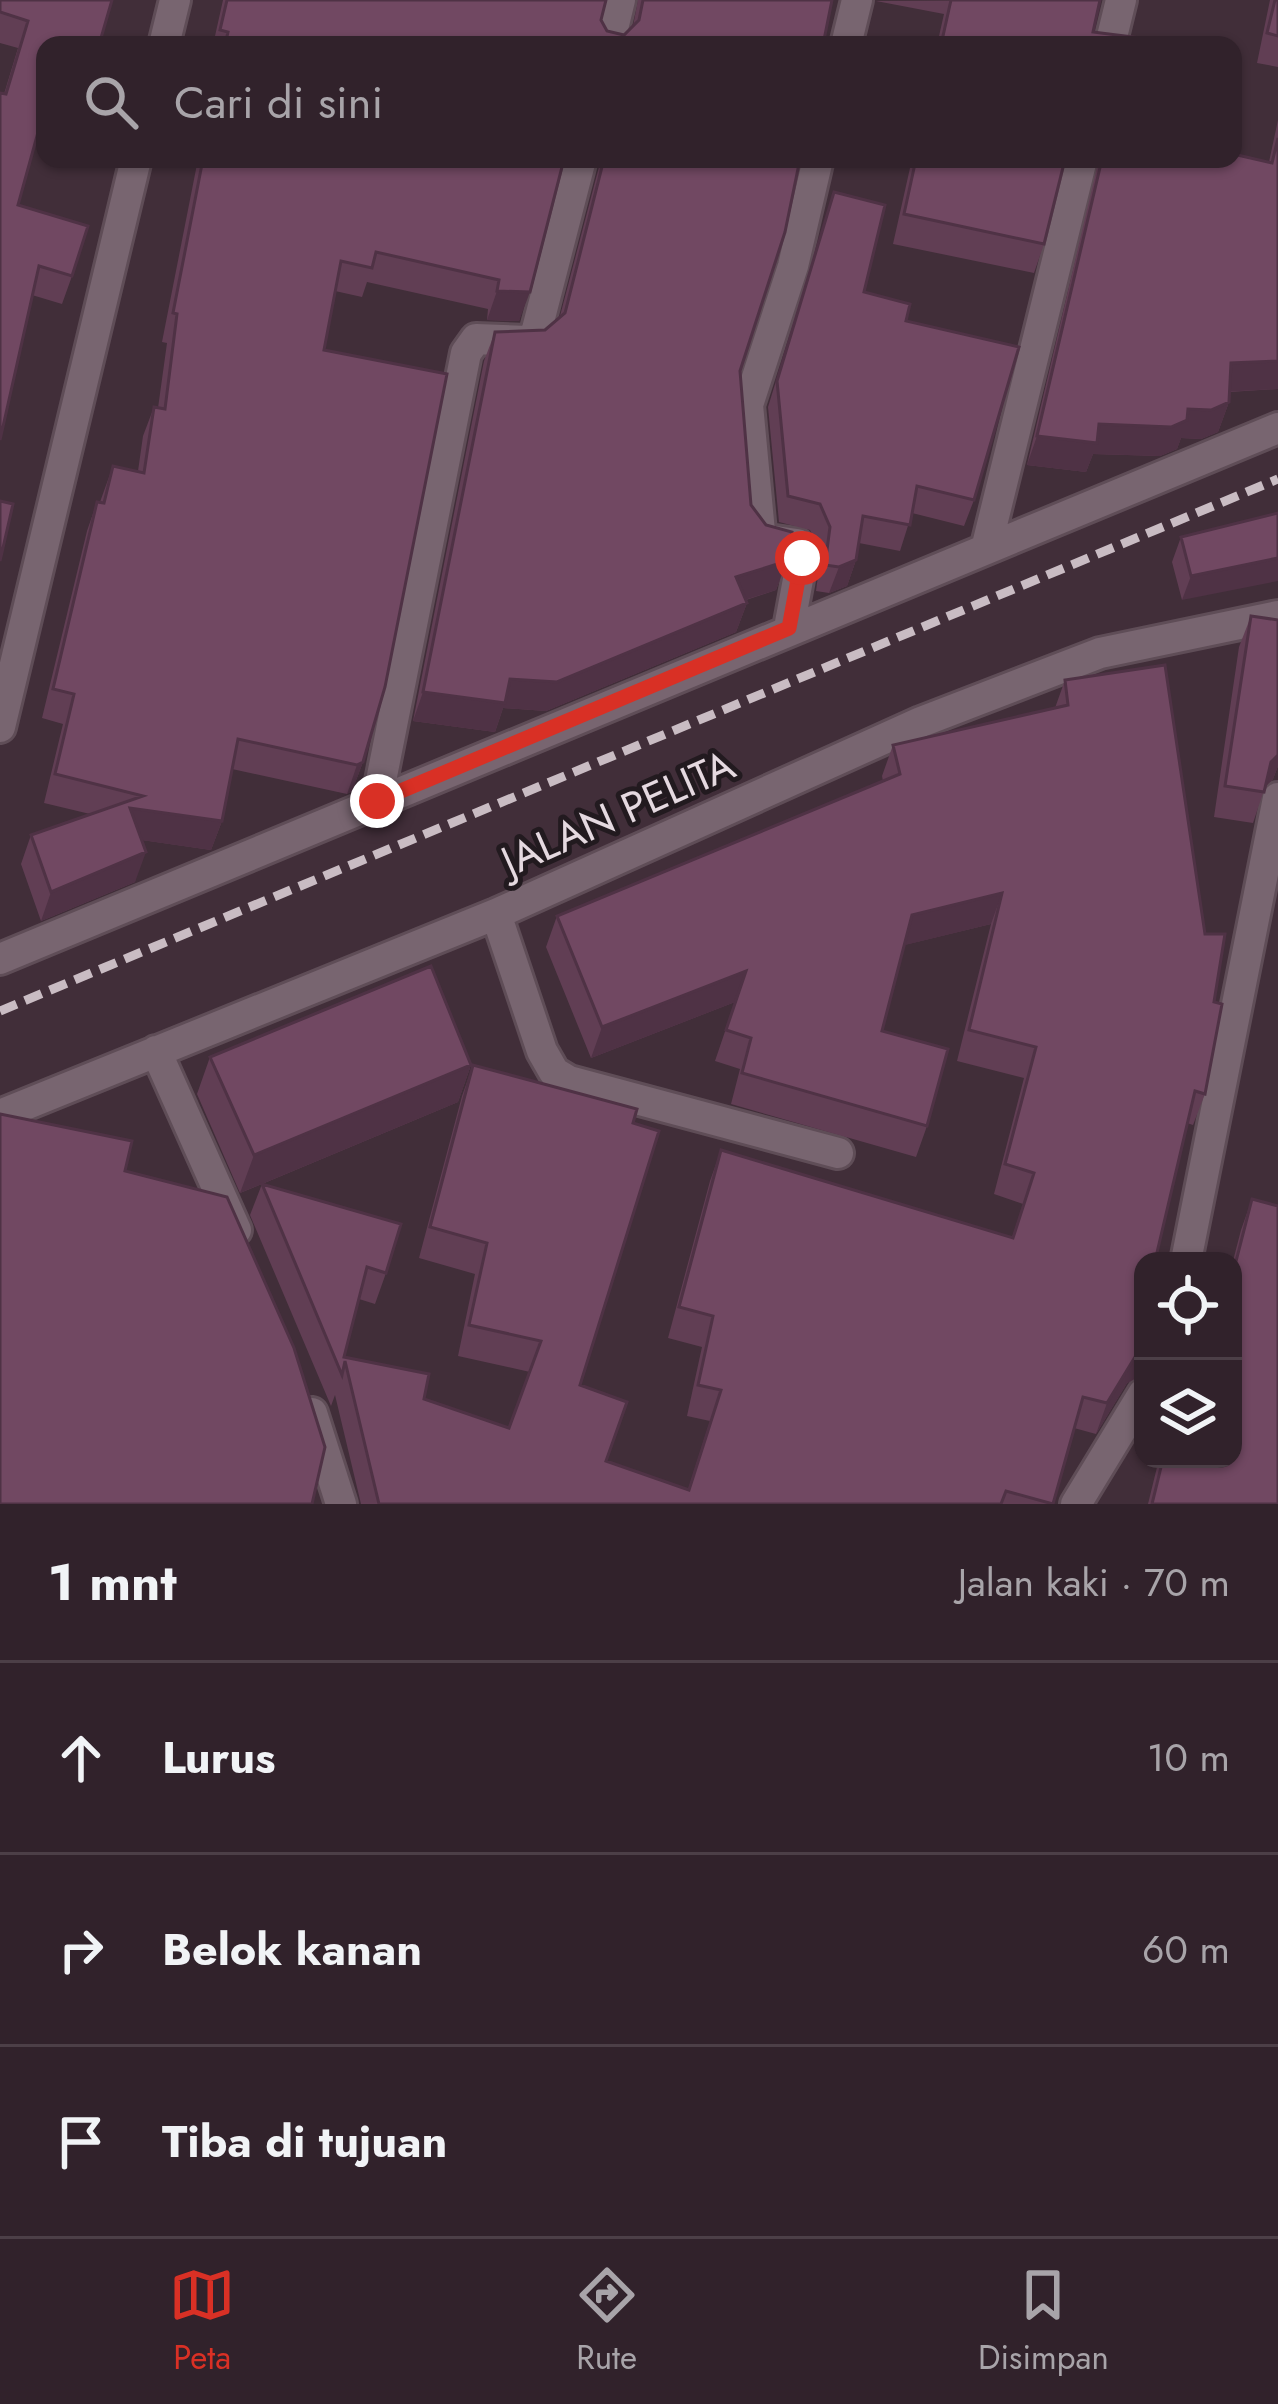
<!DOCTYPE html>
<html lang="id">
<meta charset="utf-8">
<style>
:root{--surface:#31222b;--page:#392a33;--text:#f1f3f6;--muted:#a8a4a9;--line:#4c3f47;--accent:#d93025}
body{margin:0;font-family:Jost,sans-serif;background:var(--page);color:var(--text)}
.controls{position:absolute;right:36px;bottom:36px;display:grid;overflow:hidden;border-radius:24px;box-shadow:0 3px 9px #0004}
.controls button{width:108px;height:108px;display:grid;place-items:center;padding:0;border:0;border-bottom:3px solid var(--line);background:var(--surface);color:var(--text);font:60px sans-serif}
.stop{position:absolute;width:36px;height:36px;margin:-27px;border:9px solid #d93025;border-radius:50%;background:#fff}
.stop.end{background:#d93025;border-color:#fff;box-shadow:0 3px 12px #0008}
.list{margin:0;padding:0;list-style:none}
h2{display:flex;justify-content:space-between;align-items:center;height:156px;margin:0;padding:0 48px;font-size:51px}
h2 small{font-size:39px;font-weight:400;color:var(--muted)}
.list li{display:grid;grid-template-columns:78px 1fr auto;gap:36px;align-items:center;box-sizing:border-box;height:192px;padding:0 48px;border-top:3px solid var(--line)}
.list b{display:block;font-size:45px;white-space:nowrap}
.list em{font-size:39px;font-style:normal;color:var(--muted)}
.icon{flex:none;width:66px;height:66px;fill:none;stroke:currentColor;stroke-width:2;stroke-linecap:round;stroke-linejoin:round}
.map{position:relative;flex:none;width:1278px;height:1504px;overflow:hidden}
.search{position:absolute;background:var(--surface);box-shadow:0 3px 9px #0004;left:36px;right:36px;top:36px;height:132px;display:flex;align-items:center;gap:30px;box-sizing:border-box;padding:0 42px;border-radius:24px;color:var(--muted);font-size:45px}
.sheet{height:732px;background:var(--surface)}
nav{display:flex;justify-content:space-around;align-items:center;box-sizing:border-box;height:168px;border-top:3px solid var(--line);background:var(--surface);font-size:33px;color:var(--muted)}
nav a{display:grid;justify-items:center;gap:6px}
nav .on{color:var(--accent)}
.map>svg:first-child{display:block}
</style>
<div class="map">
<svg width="1278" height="1504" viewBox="0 0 1278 1504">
<rect width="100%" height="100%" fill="#412e39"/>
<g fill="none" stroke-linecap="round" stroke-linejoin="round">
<defs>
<path id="minor" d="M 609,45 L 620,0
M 846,45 L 857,0
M 1110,45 L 1121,0
M 987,545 L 1082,159
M 789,628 L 802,558 L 797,544 L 768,540 L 760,532 L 748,405 L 793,266 L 818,159
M 377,801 L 466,353 L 476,339 L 527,341 L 535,337 L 581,159
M 496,914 L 542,1051 L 554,1072 L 569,1081 L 838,1153
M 0,959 L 1278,428
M 156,1051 L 236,1230
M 0,1115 L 496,914 L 921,722 L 1100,653 L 1278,616
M 1186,1261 L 1278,798
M 312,1413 L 341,1504
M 1076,1504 L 1143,1394"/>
<path id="tertiary" d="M 164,45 L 175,0
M 0,727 L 136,159"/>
</defs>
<!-- minor casing -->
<use href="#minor" stroke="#5f4d57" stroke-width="36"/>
<!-- tertiary casing -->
<use href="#tertiary" stroke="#5f4d57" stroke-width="36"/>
<!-- minor -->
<use href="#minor" stroke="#786570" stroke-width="30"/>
<!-- tertiary -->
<use href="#tertiary" stroke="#786570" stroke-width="30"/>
<!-- rail -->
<path stroke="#c9bcc3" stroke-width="9" stroke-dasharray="18 9" stroke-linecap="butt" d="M 0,1011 L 1278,479"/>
</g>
<!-- wall -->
<path fill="#613e54" d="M 0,0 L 112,0 L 45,45 L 45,128 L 40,127 L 18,205 L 72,276 L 62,304 L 32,295 L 0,440 L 4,94 L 18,48 L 0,43 Z
M 223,0 L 606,0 L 601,20 L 607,31 L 624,35 L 633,26 L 638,0 L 832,0 L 823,45 L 213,45 Z
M 1100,0 L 1093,32 L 1196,45 L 937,45 L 944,14 L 876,1 Z
M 1270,0 L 1278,0 L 1278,67 L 1257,63 Z
M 1278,120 L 1278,389 L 1229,392 L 1229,402 L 1218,432 L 1201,439 L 1181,438 L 1177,449 L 1160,456 L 1093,454 L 1086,472 L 1027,465 L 1099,159 L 1233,159 L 1269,162 Z
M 198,159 L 564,159 L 519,321 L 487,320 L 488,309 L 367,282 L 362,297 L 335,291 L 324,350 L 363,762 L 352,791 L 347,794 L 232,769 L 222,821 L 211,850 L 142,840 L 135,882 L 41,921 L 21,864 L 31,835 L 90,814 L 44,803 L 63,724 L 42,718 L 87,531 L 97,502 L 100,502 L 113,466 L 138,471 L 143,436 L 154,407 L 158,408 L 167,343 L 162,342 Z
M 599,159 L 800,159 L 740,371 L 751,505 L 787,561 L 776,590 L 746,600 L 747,603 L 736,632 L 546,711 L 503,708 L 495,732 L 413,721 L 484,361 L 495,332 L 545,330 L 560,316 L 600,163 Z
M 912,159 L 1065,159 L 1044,244 L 1034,273 L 893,244 Z
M 834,192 L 864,292 L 906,321 L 974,500 L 964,526 L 912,513 L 900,551 L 859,543 L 856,560 L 847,586 L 829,593 L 816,591 L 821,553 L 810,530 L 779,522 L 768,407 Z
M 1278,513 L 1182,600 L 1172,562 L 1181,537 Z
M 1251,616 L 1278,620 L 1278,766 L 1273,779 L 1265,787 L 1253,823 L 1214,817 L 1239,647 Z
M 1065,680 L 1214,1002 L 1205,1094 L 1193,1125 L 1187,1123 L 1137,1338 L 1143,1339 L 1143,1375 L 1127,1383 L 1096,1434 L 1074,1428 L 1053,1504 L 361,1504 L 335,1395 L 331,1406 L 250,1215 L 262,1184 L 240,1193 L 197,1094 L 210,1057 L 471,1065 L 458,1102 L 262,1184 L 386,1273 L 375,1304 L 359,1299 L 344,1357 L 424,1399 L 509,1428 L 530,1372 L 458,1356 L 475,1274 L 419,1258 L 462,1096 L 473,1065 L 606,1461 L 688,1490 L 710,1421 L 687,1416 L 702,1347 L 668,1338 L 710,1181 L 721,1150 L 1012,1238 L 1023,1204 L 994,1194 L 1024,1078 L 957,1061 L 991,924 L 904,945 L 882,1031 L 927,1126 L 916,1157 L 731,1104 L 740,1069 L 715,1061 L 735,1002 L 591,1058 L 546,947 L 557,916 L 883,781 L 882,776 L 893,745 L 1055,708 Z
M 1252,1199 L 1278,1504 L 1148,1504 L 1159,1459 L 1233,1459 L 1233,1261 L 1241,1230 Z
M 1143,1422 L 1143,1448 L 1135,1445 Z"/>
<!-- shaded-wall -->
<path fill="#4f3245" d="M 497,291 L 530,292 L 519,321 L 487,320 Z
M 1278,361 L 1278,389 L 1220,392 L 1231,363 Z
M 1229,402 L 1218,432 L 1201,439 L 1181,438 L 1177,449 L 1160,456 L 1093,454 L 1086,472 L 1027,465 L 1037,436 Z
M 1278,558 L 1278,581 L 1182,600 L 1191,576 Z
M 856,560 L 847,586 L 829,593 L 839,567 Z
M 787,561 L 776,590 L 726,606 L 736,577 Z
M 747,603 L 736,632 L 546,711 L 503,708 L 495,732 L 413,721 L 423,692 L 510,679 Z
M 1278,755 L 1278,766 L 1273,779 L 1259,793 L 1271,762 Z
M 363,762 L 352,791 L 347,794 L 357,765 Z
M 130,808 L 222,821 L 211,850 L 120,837 Z
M 146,852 L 135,882 L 41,921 L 51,892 Z
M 1002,893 L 991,924 L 901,946 L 912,915 Z
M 746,971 L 735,1002 L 591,1058 L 602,1027 Z
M 471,1065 L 458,1102 L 240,1193 L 254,1155 Z
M 1143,1349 L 1142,1375 L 1127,1383 L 1096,1434 L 1107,1403 L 1138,1352 Z"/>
<!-- building -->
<path fill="#714862" stroke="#4f3245" stroke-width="3" d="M 0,0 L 112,0 L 99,45 L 45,45 L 45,107 L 18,205 L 88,226 L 72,276 L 39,266 L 0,440 L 0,93 L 6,94 L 28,21 L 0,12 Z
M 227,0 L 606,0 L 601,20 L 607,31 L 624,35 L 639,20 L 643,0 L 832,0 L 823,45 L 225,45 L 228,32 L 220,30 Z
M 951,0 L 1100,0 L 1093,32 L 1196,45 L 941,45 Z
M 1275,0 L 1278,0 L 1278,36 L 1267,33 Z
M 1278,138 L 1278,361 L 1231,363 L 1229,402 L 1211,410 L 1188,409 L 1187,420 L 1171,427 L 1099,424 L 1097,443 L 1037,436 L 1102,159 L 1233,159 L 1233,154 L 1272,163 Z
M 203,159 L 564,159 L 530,292 L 497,291 L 499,280 L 376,252 L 372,268 L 341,261 L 324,350 L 447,374 L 385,687 L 363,762 L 357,765 L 238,739 L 222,821 L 130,808 L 146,852 L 51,892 L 31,835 L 143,796 L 55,774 L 74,694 L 53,689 L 97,502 L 104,503 L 113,466 L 144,473 L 154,407 L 165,409 L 177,314 L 173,313 Z
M 604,159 L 800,159 L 785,232 L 740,371 L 751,505 L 766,525 L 792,532 L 787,561 L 736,577 L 747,603 L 557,682 L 510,679 L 505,703 L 423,692 L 495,332 L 545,330 L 565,313 Z
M 916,159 L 1065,159 L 1044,244 L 904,214 Z
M 834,192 L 885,205 L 864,292 L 910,304 L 906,321 L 1019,347 L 974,500 L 917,486 L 910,525 L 863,516 L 856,560 L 839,567 L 825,565 L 830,527 L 820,504 L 788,496 L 777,381 Z
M 0,501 L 13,504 L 0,561 Z
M 1278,513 L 1278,558 L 1191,576 L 1181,537 Z
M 1251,616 L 1278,620 L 1278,755 L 1271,762 L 1264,792 L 1225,786 Z
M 1165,665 L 1205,934 L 1225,934 L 1214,1002 L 1222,1004 L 1205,1094 L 1195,1091 L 1155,1261 L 1143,1261 L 1143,1313 L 1137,1338 L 1143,1339 L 1143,1349 L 1138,1352 L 1107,1403 L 1083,1397 L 1053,1504 L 1006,1491 L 1001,1504 L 379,1504 L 345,1361 L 342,1375 L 262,1184 L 401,1224 L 386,1273 L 367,1267 L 344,1357 L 429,1374 L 424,1399 L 509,1428 L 541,1341 L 469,1325 L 487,1243 L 430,1227 L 473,1065 L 637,1109 L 633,1123 L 659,1131 L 580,1385 L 627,1402 L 606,1461 L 689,1490 L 721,1390 L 698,1385 L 713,1316 L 679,1307 L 721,1150 L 1013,1238 L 1034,1173 L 1005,1164 L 1036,1047 L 969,1030 L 1002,893 L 912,915 L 882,1031 L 948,1049 L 927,1126 L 742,1073 L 751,1038 L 726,1030 L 746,971 L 602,1027 L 557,916 L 900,774 L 893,745 L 1068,705 L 1065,680 Z
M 431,966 L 471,1065 L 254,1155 L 210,1057 Z
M 0,1114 L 132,1141 L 125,1171 L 227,1197 L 294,1348 L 325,1447 L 312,1504 L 0,1504 Z
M 1252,1199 L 1278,1206 L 1278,1504 L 1152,1504 L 1163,1459 L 1233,1459 L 1233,1273 Z"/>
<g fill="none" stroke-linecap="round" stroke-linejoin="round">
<!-- route -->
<path stroke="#d93025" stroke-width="15" d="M 377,801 L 789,628 L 802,558"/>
</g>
<g text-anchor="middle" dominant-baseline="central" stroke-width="10" stroke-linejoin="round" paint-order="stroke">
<!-- street labels -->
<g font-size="42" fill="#e5d9e0" stroke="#221a1f">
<text transform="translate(618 813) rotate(-24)">JALAN PELITA</text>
</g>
</g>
</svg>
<div class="controls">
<button><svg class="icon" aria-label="locate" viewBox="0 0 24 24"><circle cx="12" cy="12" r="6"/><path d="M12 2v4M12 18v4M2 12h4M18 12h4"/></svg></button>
<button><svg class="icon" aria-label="layers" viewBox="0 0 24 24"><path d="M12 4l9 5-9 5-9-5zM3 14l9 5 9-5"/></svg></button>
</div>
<div class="stop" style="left:802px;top:558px"></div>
<div class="stop end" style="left:377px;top:801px"></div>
<div class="search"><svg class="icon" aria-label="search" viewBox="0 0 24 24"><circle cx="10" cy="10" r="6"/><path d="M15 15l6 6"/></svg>Cari di sini</div>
</div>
<section class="sheet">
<h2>1 mnt<small>Jalan kaki · 70 m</small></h2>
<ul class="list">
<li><svg class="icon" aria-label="ahead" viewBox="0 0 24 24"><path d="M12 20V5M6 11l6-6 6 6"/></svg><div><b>Lurus</b></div><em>10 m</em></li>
<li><svg class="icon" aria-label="right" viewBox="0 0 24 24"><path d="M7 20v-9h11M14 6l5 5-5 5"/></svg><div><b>Belok kanan</b></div><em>60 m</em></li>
<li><svg class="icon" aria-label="arrive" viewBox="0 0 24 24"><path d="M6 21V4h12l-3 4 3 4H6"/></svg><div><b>Tiba di tujuan</b></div></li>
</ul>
</section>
<nav>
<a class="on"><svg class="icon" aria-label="map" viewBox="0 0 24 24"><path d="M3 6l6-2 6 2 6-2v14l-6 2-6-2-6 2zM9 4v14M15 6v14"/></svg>Peta</a>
<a><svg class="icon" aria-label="directions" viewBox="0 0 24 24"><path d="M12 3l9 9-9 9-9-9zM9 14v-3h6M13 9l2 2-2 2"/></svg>Rute</a>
<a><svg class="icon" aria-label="saved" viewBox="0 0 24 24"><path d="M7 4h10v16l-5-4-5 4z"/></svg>Disimpan</a>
</nav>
